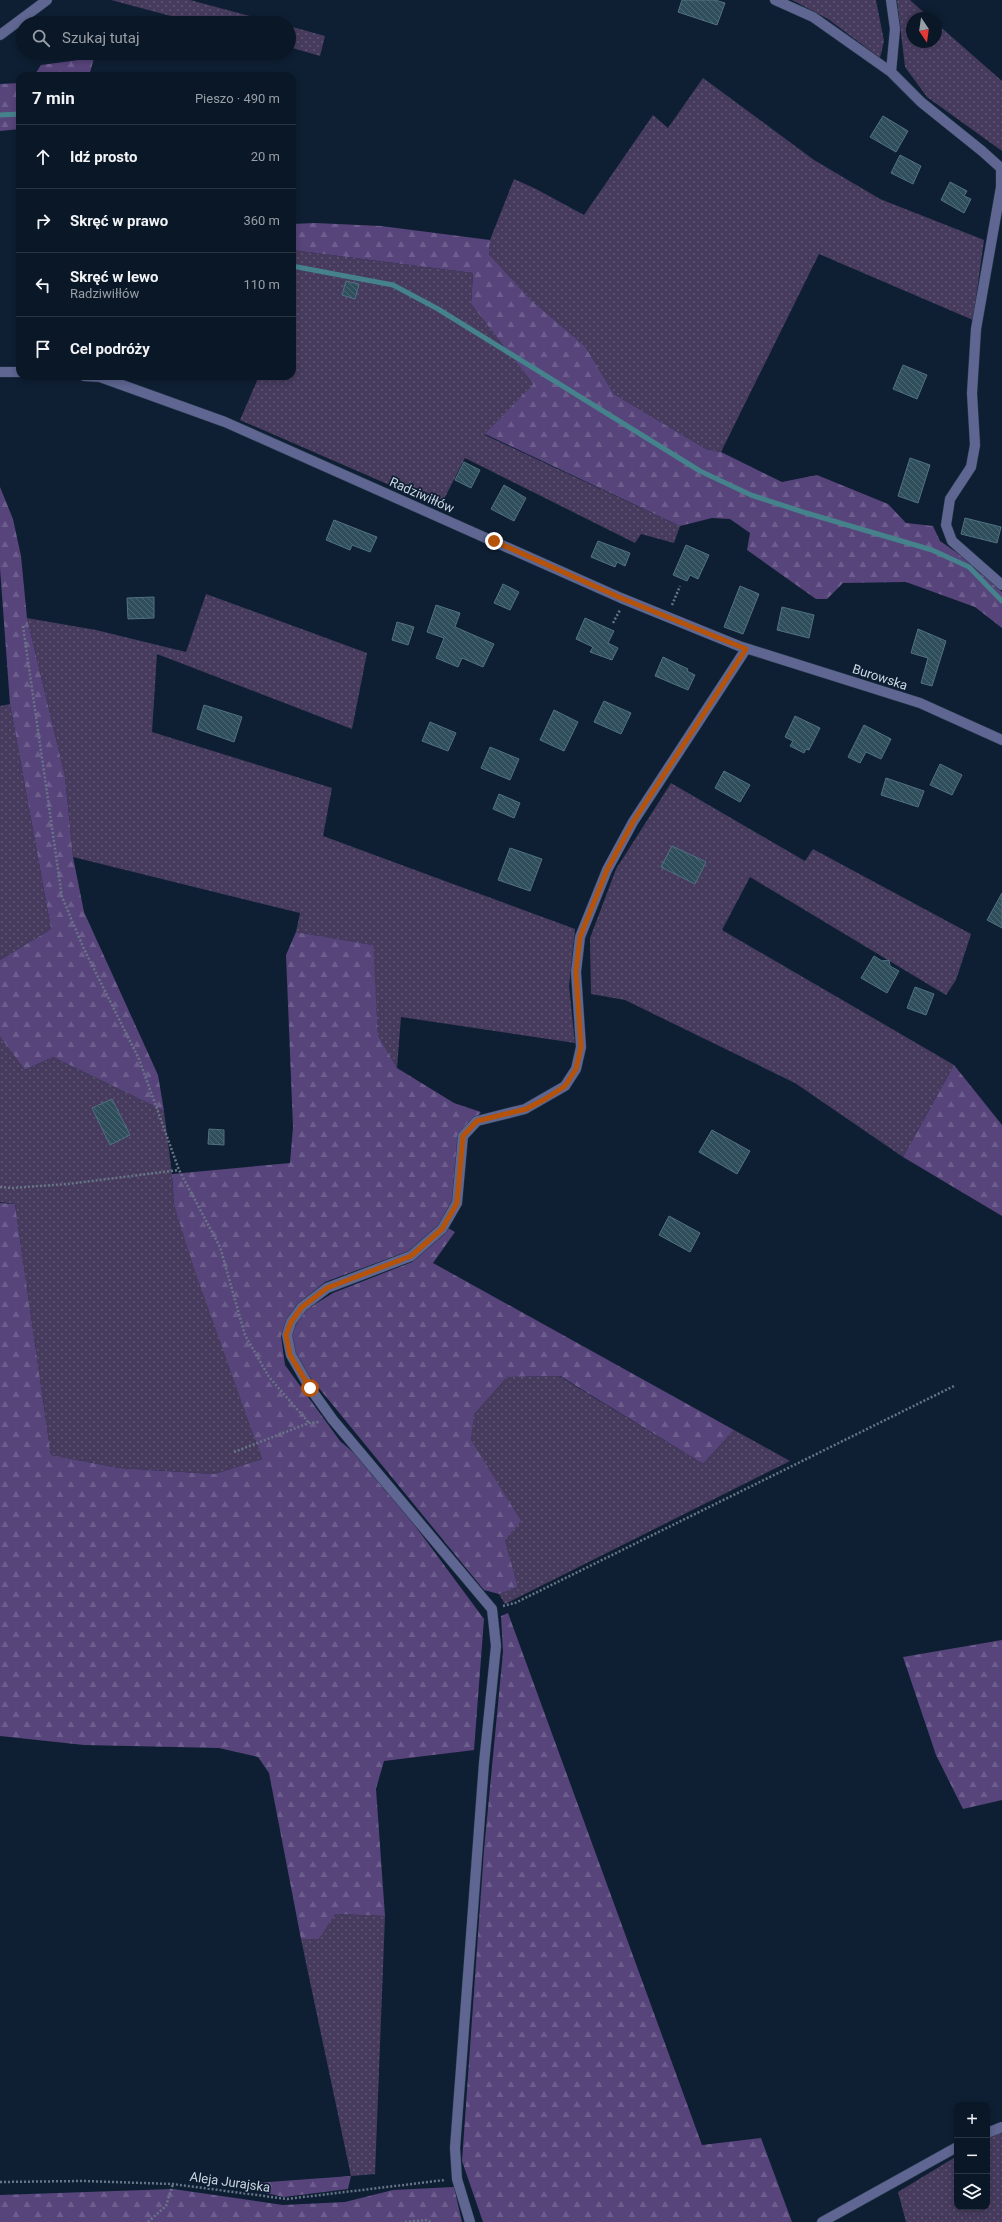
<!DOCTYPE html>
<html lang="pl">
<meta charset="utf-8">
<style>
:root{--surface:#0a1726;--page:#13202e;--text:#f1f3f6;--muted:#999fa7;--line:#2a3643}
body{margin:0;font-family:Roboto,sans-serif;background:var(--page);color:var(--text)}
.controls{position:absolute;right:12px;bottom:12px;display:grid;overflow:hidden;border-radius:8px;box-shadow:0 2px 6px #0003}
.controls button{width:36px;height:36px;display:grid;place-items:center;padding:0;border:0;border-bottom:1px solid var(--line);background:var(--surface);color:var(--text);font:20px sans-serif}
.compass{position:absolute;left:906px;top:12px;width:36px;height:36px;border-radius:50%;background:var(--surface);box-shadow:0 2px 6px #0003;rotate:167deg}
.stop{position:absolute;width:12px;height:12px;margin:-9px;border:3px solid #b45309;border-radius:50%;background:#fff}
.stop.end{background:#b45309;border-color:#fff;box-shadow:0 1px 4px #0008}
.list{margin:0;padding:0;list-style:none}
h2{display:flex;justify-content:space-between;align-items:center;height:52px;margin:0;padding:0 16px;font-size:17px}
h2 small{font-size:13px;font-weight:400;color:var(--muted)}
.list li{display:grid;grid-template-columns:26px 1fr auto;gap:12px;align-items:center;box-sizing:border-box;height:64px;padding:0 16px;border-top:1px solid var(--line)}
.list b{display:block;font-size:15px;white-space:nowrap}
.list p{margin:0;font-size:13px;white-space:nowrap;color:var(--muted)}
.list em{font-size:13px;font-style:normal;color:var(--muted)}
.icon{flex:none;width:22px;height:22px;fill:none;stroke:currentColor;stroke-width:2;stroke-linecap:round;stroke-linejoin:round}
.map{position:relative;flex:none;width:1002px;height:2222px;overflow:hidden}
.search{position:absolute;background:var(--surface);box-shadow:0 2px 6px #0003;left:16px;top:16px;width:280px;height:44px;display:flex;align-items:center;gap:10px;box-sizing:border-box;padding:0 14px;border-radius:22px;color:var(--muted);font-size:15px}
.panel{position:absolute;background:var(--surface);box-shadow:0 2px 6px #0003;left:16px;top:72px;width:280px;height:308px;border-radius:12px}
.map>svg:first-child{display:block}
</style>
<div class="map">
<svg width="1002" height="2222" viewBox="0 0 1002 2222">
<defs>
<pattern id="grass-dots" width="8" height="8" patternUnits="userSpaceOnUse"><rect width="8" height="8" fill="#463b5d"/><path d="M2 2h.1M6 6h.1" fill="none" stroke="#5f5774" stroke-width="1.8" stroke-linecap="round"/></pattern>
<pattern id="forest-firs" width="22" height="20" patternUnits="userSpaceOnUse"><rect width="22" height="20" fill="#57447b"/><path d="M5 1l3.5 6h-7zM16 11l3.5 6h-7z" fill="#6e5e8e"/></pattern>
<pattern id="building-back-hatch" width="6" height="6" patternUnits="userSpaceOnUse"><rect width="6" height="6" fill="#304f5d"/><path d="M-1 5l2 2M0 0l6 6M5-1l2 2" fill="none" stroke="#4d6874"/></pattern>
</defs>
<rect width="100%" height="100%" fill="#0e1f33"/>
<!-- grass -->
<path fill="url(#grass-dots)" d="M 111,0 L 190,0 L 276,23 L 197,23 Z
M 792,0 L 876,0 L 884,41 L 880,58 L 828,19 Z
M 897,0 L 910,0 L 930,18 L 912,18 L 912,42 L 936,42 L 936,23 L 1002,81 L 1002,151 L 927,97 L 905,67 Z
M 289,26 L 325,36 L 320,56 L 289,47 Z
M 703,78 L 814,160 L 880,199 L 984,240 L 973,320 L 819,254 L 721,452 L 706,449 L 614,394 L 585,346 L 531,300 L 489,254 L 490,240 L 514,179 L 536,189 L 584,215 L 653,115 L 668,128 Z
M 292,250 L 473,273 L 471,304 L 533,384 L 485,435 L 680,526 L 674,543 L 641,534 L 635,543 L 465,458 L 440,507 L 240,420 L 259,376 L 292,376 Z
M 206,594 L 367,653 L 352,729 L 157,654 L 152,732 L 332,788 L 323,836 L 575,929 L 569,986 L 575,1043 L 401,1017 L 397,1068 L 378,1035 L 372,945 L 296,932 L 300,913 L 73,857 L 65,776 L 27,618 L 96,630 L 186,652 Z
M 10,704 L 51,929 L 0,960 L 0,706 Z
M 671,783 L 805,861 L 813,849 L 971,934 L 956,980 L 946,995 L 750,877 L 722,930 L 954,1065 L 903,1157 L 795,1083 L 625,1000 L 591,994 L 590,938 L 616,869 Z
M 0,1037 L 25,1070 L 53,1057 L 164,1111 L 172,1174 L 174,1205 L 262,1459 L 214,1474 L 119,1468 L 51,1455 L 15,1204 L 0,1202 Z
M 559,1376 L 703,1464 L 734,1430 L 790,1461 L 505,1604 L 499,1594 L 518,1587 L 505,1540 L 471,1440 L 473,1414 L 507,1377 Z
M 334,1914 L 385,1916 L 375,2174 L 351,2176 L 301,1939 L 319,1939 Z
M 1002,2129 L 1002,2222 L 906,2222 L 898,2192 L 957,2156 L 957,2207 L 987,2207 L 987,2138 Z"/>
<!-- forest -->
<path fill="url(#forest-firs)" d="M 94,58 L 89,76 L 34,76 L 41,65 Z
M 20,83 L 20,129 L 0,131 L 0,84 Z
M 315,223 L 381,226 L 490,240 L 489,254 L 531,300 L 585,346 L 614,394 L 706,449 L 721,452 L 782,482 L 817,475 L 888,504 L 906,523 L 933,526 L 940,541 L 969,561 L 1002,592 L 1002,628 L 975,607 L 906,582 L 843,583 L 827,599 L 816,599 L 747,550 L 750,533 L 730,519 L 712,518 L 680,526 L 485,434 L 533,384 L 471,304 L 473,273 L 292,250 L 292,224 Z
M 0,487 L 13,519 L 21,556 L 27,618 L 65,776 L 73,857 L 84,912 L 158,1075 L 164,1111 L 53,1057 L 25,1070 L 0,1037 L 0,960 L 51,929 L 10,704 L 0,568 Z
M 296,932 L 373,945 L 378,1035 L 397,1068 L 454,1103 L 481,1112 L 460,1137 L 454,1203 L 439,1228 L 409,1251 L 325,1282 L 296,1306 L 281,1336 L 285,1365 L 340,1441 L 373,1469 L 484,1619 L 474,1750 L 384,1761 L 376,1789 L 385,1916 L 335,1914 L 319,1939 L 301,1939 L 269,1773 L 258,1757 L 219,1748 L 84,1745 L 0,1736 L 0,1203 L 15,1204 L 51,1455 L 119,1468 L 214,1474 L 262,1459 L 195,1271 L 174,1205 L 172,1174 L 290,1163 L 293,1127 L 286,955 Z
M 954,1065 L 1002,1125 L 1002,1216 L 903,1157 Z
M 448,1228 L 455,1232 L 433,1263 L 734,1430 L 703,1464 L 560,1376 L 507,1377 L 474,1414 L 471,1440 L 521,1521 L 505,1540 L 518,1587 L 499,1594 L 484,1590 L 296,1360 L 290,1335 L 304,1311 L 333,1293 L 412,1262 Z
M 508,1613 L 702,2145 L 761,2138 L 792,2222 L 483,2222 L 462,2161 L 484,1850 L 503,1652 L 501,1616 Z
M 1002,1640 L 1002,1800 L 963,1809 L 936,1755 L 903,1657 Z
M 351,2176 L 348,2189 L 284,2197 L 228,2185 Z
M 454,2187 L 462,2222 L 0,2222 L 0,2195 L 173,2189 L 283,2205 L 345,2202 L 393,2190 Z"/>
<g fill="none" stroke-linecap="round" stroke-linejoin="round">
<!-- stream -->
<path stroke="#45828c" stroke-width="5" d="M 0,115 L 20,114
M 292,266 L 393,285 L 438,309 L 700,471 L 751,495 L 803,512 L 932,550 L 969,567 L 1002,601"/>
</g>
<!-- building -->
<path fill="url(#building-back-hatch)" stroke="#517181" d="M 682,0 L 715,0 L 725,3 L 717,25 L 678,12 Z
M 883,116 L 908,131 L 896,152 L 870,137 Z
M 900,155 L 921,166 L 913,184 L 891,173 Z
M 950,182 L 967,191 L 964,196 L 971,199 L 964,213 L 941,200 Z
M 346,281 L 359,284 L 355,299 L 342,295 Z
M 903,365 L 927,375 L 917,399 L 893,389 Z
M 910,458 L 930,465 L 918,503 L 898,496 Z
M 464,462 L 480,470 L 471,488 L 455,480 Z
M 504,485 L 526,498 L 514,521 L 491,509 Z
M 965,518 L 1001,527 L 997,543 L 961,534 Z
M 334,520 L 377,537 L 370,552 L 352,545 L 350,550 L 326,540 Z
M 598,541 L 630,553 L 625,566 L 617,562 L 615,567 L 591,557 Z
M 686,545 L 709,555 L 698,579 L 690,575 L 687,581 L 673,575 Z
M 503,584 L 519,592 L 510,610 L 494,603 Z
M 740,586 L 759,594 L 743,634 L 724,627 Z
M 154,597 L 154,618 L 128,619 L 127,598 Z
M 436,605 L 460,613 L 455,627 L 494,644 L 483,667 L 462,658 L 458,667 L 436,658 L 444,638 L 427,632 Z
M 782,607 L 814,615 L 809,638 L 777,630 Z
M 585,618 L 614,631 L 608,643 L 618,648 L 612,660 L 590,652 L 593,647 L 576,639 Z
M 397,622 L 414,627 L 408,645 L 392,640 Z
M 918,629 L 946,641 L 932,686 L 921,683 L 928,658 L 911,653 Z
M 663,657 L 688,669 L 687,671 L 695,675 L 688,690 L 655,676 Z
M 604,701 L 631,713 L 621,734 L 594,722 Z
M 204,705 L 242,717 L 234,742 L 197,729 Z
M 554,710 L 578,722 L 564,751 L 540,740 Z
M 795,716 L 820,728 L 809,750 L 806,749 L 804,753 L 790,746 L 793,741 L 785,737 Z
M 430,722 L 456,733 L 448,751 L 422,741 Z
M 864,725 L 891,739 L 881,759 L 866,752 L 860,763 L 848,757 Z
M 490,747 L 519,759 L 510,780 L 481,768 Z
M 940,764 L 962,775 L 952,795 L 930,785 Z
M 724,771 L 750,785 L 740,802 L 715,788 Z
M 886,778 L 924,791 L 918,807 L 881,795 Z
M 499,794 L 520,803 L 514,818 L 493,809 Z
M 672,846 L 706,862 L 695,884 L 661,867 Z
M 510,848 L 542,859 L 530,891 L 498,880 Z
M 1002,893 L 1002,928 L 987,920 Z
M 874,956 L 882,961 L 889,960 L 890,966 L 899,971 L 887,993 L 861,978 Z
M 915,987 L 934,994 L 926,1015 L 907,1008 Z
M 112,1099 L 130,1135 L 110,1145 L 92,1108 Z
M 209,1129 L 224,1130 L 224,1145 L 208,1144 Z
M 712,1130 L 750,1151 L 737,1174 L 699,1152 Z
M 669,1216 L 700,1233 L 690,1252 L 659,1235 Z"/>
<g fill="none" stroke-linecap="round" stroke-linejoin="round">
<defs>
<path id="minor" d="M 775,0 L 813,17 L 891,72 L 921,102 L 982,151 L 1002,169
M 0,35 L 47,0
M 891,72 L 895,29 L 891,0
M 1001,169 L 1001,187 L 976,329 L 972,393 L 975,445 L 971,467 L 950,499 L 946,525 L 952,541 L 1002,585
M 0,372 L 20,372
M 84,376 L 100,377 L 225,422 L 621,598 L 739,646 L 920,703 L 1002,740
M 987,2133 L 1002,2127
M 470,2222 L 457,2179 L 455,2148 L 484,1763 L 496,1646 L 492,1609 L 333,1420 L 310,1388 L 291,1355 L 287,1335 L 291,1322 L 302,1307 L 327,1288 L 411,1256 L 442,1229 L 457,1203 L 463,1136 L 477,1121 L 525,1109 L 565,1086 L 576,1069 L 581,1047 L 576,972 L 580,937 L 607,870 L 633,822 L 746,649
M 822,2222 L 957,2147"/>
</defs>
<!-- minor casing -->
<use href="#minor" stroke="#28394c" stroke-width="11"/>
<!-- path -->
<path stroke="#677586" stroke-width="2.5" stroke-dasharray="2 2" stroke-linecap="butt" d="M 672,605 L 680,586
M 613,623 L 620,610
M 23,626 L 62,897 L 84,949 L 139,1059 L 179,1170 L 220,1247 L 245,1335 L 269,1377 L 309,1423
M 0,1187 L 12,1188 L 67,1184 L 179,1170
M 234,1452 L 309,1423 L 319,1422
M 503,1606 L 515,1603 L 954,1386
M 0,2182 L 83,2181 L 173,2184 L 287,2199 L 445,2180
M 148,2222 L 166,2206 L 173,2184
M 405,2222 L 427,2220 L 431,2222"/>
<!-- minor -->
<use href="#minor" stroke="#5e6691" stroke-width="10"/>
</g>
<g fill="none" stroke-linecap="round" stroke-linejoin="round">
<!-- route -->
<path stroke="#b45309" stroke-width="5" d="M 310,1388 L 290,1355 L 286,1335 L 291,1322 L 302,1307 L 327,1288 L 411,1256 L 442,1229 L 457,1203 L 463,1136 L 477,1121 L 526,1109 L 545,1099 L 565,1086 L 576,1069 L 581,1047 L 576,972 L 580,937 L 607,870 L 633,822 L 746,649 L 621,598 L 494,541"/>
</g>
<g text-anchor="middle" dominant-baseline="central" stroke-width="3.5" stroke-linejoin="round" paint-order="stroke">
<!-- street labels -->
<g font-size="13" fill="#cbd6e3" stroke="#0e1f33">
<text transform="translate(422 495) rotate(24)">Radziwiłłów</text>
<text transform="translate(880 677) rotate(18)">Burowska</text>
<text transform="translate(230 2182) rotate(8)">Aleja Jurajska</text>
</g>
</g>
</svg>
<div class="controls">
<button>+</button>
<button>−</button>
<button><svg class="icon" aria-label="layers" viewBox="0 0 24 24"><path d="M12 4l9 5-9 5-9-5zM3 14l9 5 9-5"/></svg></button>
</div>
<svg class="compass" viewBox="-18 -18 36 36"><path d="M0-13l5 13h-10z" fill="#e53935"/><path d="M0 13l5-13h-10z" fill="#999fa7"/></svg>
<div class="stop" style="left:310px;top:1388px"></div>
<div class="stop end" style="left:494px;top:541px"></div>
<div class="search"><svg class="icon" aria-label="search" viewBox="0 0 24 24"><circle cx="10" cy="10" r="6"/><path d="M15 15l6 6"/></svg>Szukaj tutaj</div>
<section class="panel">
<h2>7 min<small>Pieszo · 490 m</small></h2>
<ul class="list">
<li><svg class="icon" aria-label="ahead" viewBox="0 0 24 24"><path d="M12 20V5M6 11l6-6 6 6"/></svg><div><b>Idź prosto</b></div><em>20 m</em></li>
<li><svg class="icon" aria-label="right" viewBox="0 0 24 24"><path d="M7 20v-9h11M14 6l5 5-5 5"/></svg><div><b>Skręć w prawo</b></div><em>360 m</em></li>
<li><svg class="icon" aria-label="left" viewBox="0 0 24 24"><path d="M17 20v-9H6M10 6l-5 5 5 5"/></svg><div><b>Skręć w lewo</b><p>Radziwiłłów</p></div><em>110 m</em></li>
<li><svg class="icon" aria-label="arrive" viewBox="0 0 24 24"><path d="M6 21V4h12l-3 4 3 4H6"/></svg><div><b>Cel podróży</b></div></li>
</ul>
</section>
</div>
